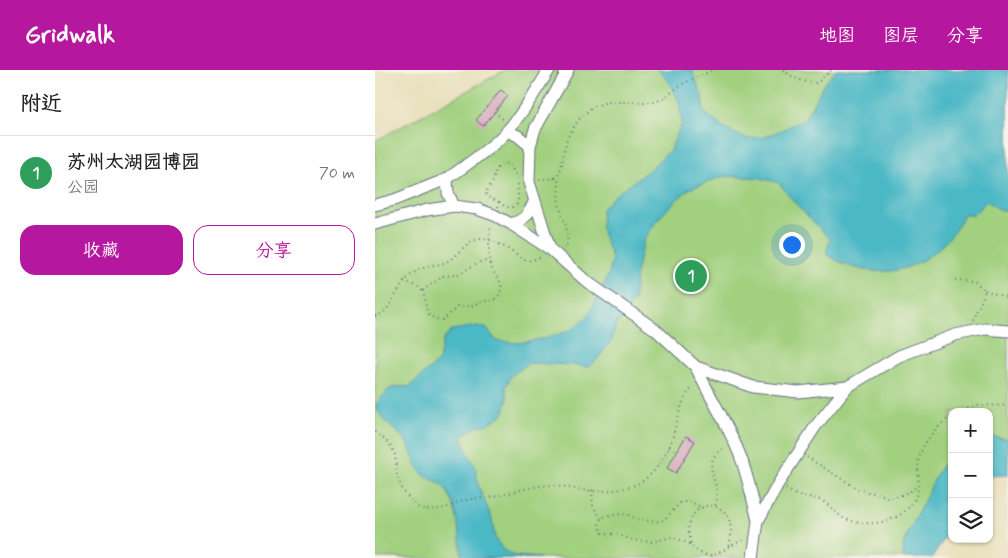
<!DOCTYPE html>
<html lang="zh">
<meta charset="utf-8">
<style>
:root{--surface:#fff;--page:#f6f6f6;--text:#202124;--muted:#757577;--line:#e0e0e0;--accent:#b5179e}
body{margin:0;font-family:Mynerve,"LXGW WenKai TC",sans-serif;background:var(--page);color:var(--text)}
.controls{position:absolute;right:15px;bottom:15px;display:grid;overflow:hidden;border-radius:10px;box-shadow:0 1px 4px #0004}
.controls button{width:45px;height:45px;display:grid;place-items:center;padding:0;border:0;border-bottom:1px solid var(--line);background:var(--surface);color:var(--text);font:25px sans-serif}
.you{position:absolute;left:416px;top:174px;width:18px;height:18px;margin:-12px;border:4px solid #fff;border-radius:50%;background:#1a73e8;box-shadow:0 0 0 8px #1a73e833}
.badge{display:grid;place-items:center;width:32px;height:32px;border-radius:50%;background:var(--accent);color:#fff;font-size:16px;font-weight:700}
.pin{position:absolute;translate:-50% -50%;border:2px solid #fff;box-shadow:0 1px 5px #0006}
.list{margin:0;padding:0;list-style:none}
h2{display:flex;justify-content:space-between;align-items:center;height:65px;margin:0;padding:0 20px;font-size:21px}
h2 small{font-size:16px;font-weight:400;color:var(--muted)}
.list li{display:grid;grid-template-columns:32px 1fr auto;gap:15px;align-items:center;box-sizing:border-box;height:75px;padding:0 20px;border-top:1px solid var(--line)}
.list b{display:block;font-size:19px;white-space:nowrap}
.list p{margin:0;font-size:16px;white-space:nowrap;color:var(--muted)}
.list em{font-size:16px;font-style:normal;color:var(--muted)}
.actions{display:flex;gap:10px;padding:15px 20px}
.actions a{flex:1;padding:11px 0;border:1px solid var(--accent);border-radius:15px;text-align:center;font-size:18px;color:var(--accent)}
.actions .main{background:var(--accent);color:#fff}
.icon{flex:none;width:28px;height:28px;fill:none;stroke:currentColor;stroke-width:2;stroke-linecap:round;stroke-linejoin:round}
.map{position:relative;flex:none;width:633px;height:488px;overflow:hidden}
header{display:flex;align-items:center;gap:30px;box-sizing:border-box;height:70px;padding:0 25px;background:var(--accent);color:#fff}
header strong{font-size:24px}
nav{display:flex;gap:28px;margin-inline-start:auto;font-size:18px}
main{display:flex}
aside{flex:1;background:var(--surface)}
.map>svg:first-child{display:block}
</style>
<header>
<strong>Gridwalk</strong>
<nav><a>地图</a><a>图层</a><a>分享</a></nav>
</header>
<main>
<aside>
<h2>附近<small></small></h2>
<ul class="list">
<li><span class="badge" style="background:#2e9e5b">1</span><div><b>苏州太湖园博园</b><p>公园</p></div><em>70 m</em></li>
</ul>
<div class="actions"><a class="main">收藏</a><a>分享</a></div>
</aside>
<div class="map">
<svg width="633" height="488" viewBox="0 0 633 488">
<rect width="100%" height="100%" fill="#f7f3e8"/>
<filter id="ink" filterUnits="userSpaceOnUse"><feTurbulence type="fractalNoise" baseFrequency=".02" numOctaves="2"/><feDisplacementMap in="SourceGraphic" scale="10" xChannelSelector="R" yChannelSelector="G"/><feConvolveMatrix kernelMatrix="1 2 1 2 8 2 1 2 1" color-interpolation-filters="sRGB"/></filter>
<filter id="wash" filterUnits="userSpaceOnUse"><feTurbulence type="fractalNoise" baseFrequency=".0096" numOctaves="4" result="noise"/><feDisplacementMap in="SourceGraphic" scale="20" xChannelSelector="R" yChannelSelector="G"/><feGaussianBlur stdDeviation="1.12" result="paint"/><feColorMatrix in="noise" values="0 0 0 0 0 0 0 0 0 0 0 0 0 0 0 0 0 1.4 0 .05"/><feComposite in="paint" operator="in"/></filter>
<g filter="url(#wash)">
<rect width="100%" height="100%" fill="#e8dfb9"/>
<!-- green -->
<path fill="#a1d07f" stroke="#5e806e" d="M 130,0 L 633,0 L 633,390 L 614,390 L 614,342 L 577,342 L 577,412 L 540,488 L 0,488 L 0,71 Z"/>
<!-- water -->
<path fill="#4bb8c6" stroke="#337492" d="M 284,0 L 317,0 L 327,26 L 329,42 L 348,58 L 372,69 L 390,67 L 429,50 L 450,13 L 462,0 L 633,0 L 633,141 L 625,140 L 612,131 L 597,146 L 590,143 C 586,150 582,157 578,163 C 544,206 496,213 451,184 L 455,169 L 420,133 L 404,113 L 386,108 L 349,106 L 314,119 L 299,132 L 283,149 L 269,170 L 261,203 L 259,230 L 241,255 L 237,270 L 220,292 L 212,297 L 197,295 L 154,293 L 136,306 L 131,317 L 133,330 L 128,344 L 112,355 L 101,357 L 87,367 L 92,381 L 100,395 L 104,417 L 117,449 L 120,468 L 128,480 L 140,486 L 165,488 L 87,488 C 85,467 83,431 67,415 C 62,410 52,409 47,403 C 39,395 38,382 32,373 C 22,358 5,352 1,335 C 12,320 14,315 34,317 L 64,291 L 68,270 L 77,260 L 102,256 L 111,258 L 122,271 L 143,273 L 172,268 L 196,260 L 213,246 L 234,204 L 237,189 L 226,159 L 227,139 L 239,126 L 274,100 L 295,80 L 307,53 L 304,31 L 294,12 Z
M 614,366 L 633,369 L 633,405 L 617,406 L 614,408 Z
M 577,382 L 577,457 L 557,488 L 528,488 L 528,474 L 563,402 Z"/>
<g id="blocks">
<!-- building -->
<path fill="#d5a5bc" d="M 126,20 L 133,26 L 108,56 L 101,50 Z
M 311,366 L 320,371 L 301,403 L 292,398 Z"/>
</g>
</g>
<g filter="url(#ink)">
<use href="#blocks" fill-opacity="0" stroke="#636d7e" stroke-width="1"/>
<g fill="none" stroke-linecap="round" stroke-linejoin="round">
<defs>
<path id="minor" d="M 132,61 L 143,66 L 155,76 L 154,112 L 175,179
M 155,76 L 160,59 L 193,0
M 0,135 L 19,130 L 72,109
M 79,136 L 73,123 L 72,109 C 92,94 115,80 132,61 C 149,42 161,21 174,0
M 0,154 L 52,140 L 79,136 L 102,139 L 119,145 L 136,154 L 175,179 L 211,211 L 281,260 L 321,297 L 378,317 L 423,322 L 472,317 L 524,286 L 580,265 L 610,259 L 633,261
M 136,154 C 149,150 154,144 159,132
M 321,297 C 335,328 354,356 366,388 C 373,408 378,430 383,451
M 378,488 L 383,451 L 403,414 L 440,357 L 472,317"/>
</defs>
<!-- minor casing -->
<use href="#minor" stroke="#636d7e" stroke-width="13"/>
<!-- path -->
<path stroke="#636d7e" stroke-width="2" stroke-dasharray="1 4" stroke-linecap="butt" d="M 408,0 C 419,9 428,12 442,13 L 456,0
M 119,42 L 129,50
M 180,108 L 185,102 L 192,68 L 204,49 L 217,37 L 232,32 L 280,32 L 289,28 L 309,13 L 338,0
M 164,110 L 180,108 L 184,112 C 184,118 182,126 184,133 C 187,149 196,160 191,177 L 189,178
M 124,132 L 113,127 L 110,123 C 112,119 116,115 118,111 C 121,103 119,98 129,93 L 135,95 L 143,108
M 123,137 L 124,132 C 130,137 134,139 141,136 C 146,128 140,119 144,112
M 580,210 L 599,211 L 610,220 C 608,231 600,240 598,251
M 29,211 C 35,214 44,215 47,221 C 55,233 44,248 68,250 L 82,237 L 98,236 L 104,232 L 122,229 C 134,210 117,208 115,192 C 113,181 114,166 116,155
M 610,220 L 633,228
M 48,221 C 54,214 62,212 68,206 C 92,206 90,196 109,191 L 115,194
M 0,246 C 14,244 19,225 27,215 C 32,207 41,200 51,197 C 60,194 68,195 76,189 C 85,182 95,168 108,169 C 125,170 137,184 152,191 L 168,187
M 584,342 L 603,335 L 633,336
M 0,362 C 33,384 13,395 28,420 C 32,427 38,432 44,438 C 69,443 73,435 95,429 C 103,428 111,429 118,427 C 137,423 158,415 178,415 C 185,415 193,418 200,419 C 225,423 257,423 276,404 C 284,396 291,385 295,375 C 301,360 305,325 319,317
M 294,377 L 302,382
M 432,387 L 483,419 L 493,422 L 506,424 L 514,428 L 524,426 L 536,421 L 543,415
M 411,419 C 415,421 420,425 425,426 C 432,427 440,427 447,431 C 456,435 462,446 471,449 C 495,459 530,452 541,426 C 545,416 543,405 543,395 C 545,375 560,357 577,346
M 217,420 L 218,436 L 226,448
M 340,435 C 349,414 321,394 350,377
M 315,474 L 297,467 L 276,472 L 258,470 L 241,464 L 227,463 L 224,454 L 226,448 L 234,445 L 252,444 L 259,448 L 280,452 L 289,450 L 306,432 L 316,432 L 328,438
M 354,476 C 366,430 320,423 314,456 C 313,459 314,464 315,468 C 315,477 322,483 332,485 C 345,487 357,471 371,470"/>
<!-- minor -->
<use href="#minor" stroke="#fff" stroke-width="11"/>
</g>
</g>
</svg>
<div class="controls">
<button>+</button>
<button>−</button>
<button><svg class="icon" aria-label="layers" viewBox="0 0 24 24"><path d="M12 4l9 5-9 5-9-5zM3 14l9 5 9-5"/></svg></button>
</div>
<div class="you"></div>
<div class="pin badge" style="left:316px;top:206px;background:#2e9e5b">1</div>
</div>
</main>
